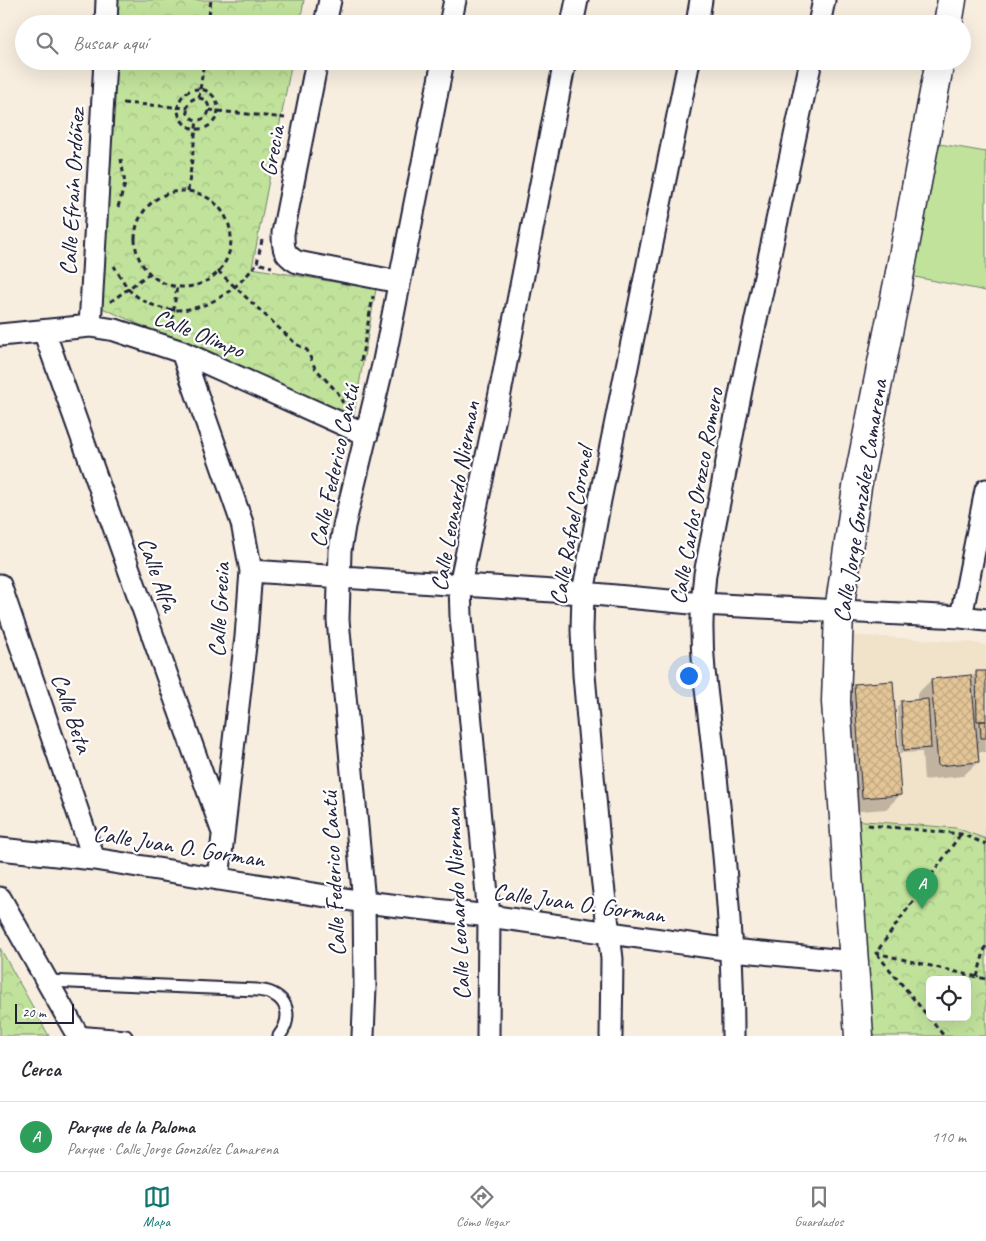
<!DOCTYPE html>
<html lang="es">
<meta charset="utf-8">
<style>
:root{--surface:#fff;--page:#f7f7f7;--text:#2b2b33;--muted:#7c7c81;--line:#e1e1e2;--accent:#0f766e}
body{margin:0;font-family:Caveat,sans-serif;background:var(--page);color:var(--text)}
.controls{position:absolute;right:15px;bottom:15px;display:grid;overflow:hidden;border-radius:8px;box-shadow:0 5px 20px #0002}
.controls button{width:45px;height:45px;display:grid;place-items:center;padding:0;border:0;border-bottom:1px solid var(--line);background:var(--surface);color:var(--text);font:25px sans-serif}
.scale{position:absolute;left:15px;bottom:12px;width:59px;box-sizing:border-box;padding-left:5px;border:2px solid #22223b;border-top:0;font-size:14px;line-height:18px;white-space:nowrap;color:#22223b;-webkit-text-stroke:4px #fff;paint-order:stroke}
.you{position:absolute;left:688px;top:675px;width:18px;height:18px;margin:-12px;border:4px solid #fff;border-radius:50%;background:#1a73e8;box-shadow:0 0 0 8px #1a73e833}
.badge{display:grid;place-items:center;width:32px;height:32px;border-radius:50%;background:var(--accent);color:#fff;font-size:16px;font-weight:700}
.pin{position:absolute;translate:-50% -41px;filter:drop-shadow(0 1px 2px #0008)}
.pin::after{content:'';position:absolute;top:26px;width:18px;height:15px;background:inherit;clip-path:polygon(0 0,100% 0,50% 100%)}
.list{margin:0;padding:0;list-style:none}
h2{display:flex;justify-content:space-between;align-items:center;height:65px;margin:0;padding:0 20px;font-size:21px}
h2 small{font-size:16px;font-weight:400;color:var(--muted)}
.list li{display:grid;grid-template-columns:32px 1fr auto;gap:15px;align-items:center;box-sizing:border-box;height:70px;padding:0 20px;border-top:1px solid var(--line)}
.list b{display:block;font-size:19px;white-space:nowrap}
.list p{margin:0;font-size:16px;white-space:nowrap;color:var(--muted)}
.list em{font-size:16px;font-style:normal;color:var(--muted)}
.icon{flex:none;width:28px;height:28px;fill:none;stroke:currentColor;stroke-width:2;stroke-linecap:round;stroke-linejoin:round}
.map{position:relative;flex:none;width:986px;height:1036px;overflow:hidden}
.search{position:absolute;background:var(--surface);box-shadow:0 5px 20px #0002;left:15px;right:15px;top:15px;height:55px;display:flex;align-items:center;gap:12px;box-sizing:border-box;padding:0 18px;border-radius:28px;color:var(--muted);font-size:19px}
.sheet{height:135px;background:var(--surface)}
nav{display:flex;justify-content:space-around;align-items:center;box-sizing:border-box;height:70px;border-top:1px solid var(--line);background:var(--surface);font-size:14px;color:var(--muted)}
nav a{display:grid;justify-items:center;gap:2px}
nav .on{color:var(--accent)}
.map>svg:first-child{display:block}
</style>
<div class="map">
<svg width="986" height="1036" viewBox="0 0 986 1036">
<defs>
<pattern id="park-crowns" width="20" height="18" patternUnits="userSpaceOnUse" patternTransform="scale(1.25)"><rect width="20" height="18" fill="#c0e29b"/><path d="M2 6a3 3 0 1 1 6 0M12 15a3 3 0 1 1 6 0" fill="none" stroke="#a5c286"/></pattern>
<pattern id="building-cross-hatch" width="8" height="8" patternUnits="userSpaceOnUse" patternTransform="scale(1.25)"><rect width="8" height="8" fill="#e3c596"/><path d="M0 0l8 8M0 8l8-8" fill="none" stroke="#c2a982"/></pattern>
</defs>
<rect width="100%" height="100%" fill="#f7eee0"/>
<filter id="ink" filterUnits="userSpaceOnUse"><feTurbulence type="fractalNoise" baseFrequency=".02" numOctaves="2"/><feDisplacementMap in="SourceGraphic" scale="10" xChannelSelector="R" yChannelSelector="G"/><feConvolveMatrix kernelMatrix="1 2 1 2 8 2 1 2 1" color-interpolation-filters="sRGB"/></filter>
<g filter="url(#ink)">
<!-- built -->
<path fill="#f1e2ca" d="M 847,635 L 969,642 L 986,645 L 986,839 L 956,828 L 852,820 Z"/>
<!-- green -->
<path fill="#c0e29b" stroke="#71826b" d="M 934,143 L 986,152 L 986,291 L 910,276 Z"/>
<!-- park -->
<path fill="url(#park-crowns)" stroke="#71826b" fill-rule="evenodd" d="M 118,0 L 304,0 L 300,24 L 116,24 Z
M 114,61 L 292,61 L 252,268 L 376,289 L 353,419 L 100,307 Z
M 852,820 L 956,828 L 986,839 L 986,1036 L 865,1036 ZM 930,980 L 967,980 L 967,1017 L 930,1017 Z
M 0,948 L 49,1036 L 0,1036 Z"/>
<!-- shadow -->
<path fill="#0003" d="M 977,672 L 986,672 L 986,752 L 977,752 L 978,762 L 963,776 L 924,780 L 922,752 L 900,753 L 897,707 L 901,702 L 917,701 L 917,694 L 931,680 L 970,679 Z
M 855,685 L 900,795 L 886,809 L 848,812 L 840,700 Z
M 986,822 L 986,853 L 985,853 L 985,823 Z"/>
<!-- building -->
<path fill="url(#building-cross-hatch)" stroke="#22223b" d="M 976,671 L 986,671 L 986,721 L 977,721 Z
M 971,675 L 979,762 L 938,766 L 931,679 Z
M 893,681 L 901,795 L 862,798 L 854,684 Z
M 928,699 L 931,748 L 904,750 L 901,701 Z
M 980,721 L 986,721 L 986,738 L 981,738 Z"/>
<g fill="none" stroke-linecap="round" stroke-linejoin="round">
<defs>
<path id="service" d="M 48,981 L 257,990 C 262,991 269,991 273,994 C 291,1003 290,1022 279,1036
M 76,1032 L 126,1036"/>
<path id="minor" d="M 106,24 L 107,0
M 325,24 L 330,0
M 450,24 L 455,0
M 572,24 L 577,0
M 697,24 L 701,0
M 819,24 L 824,0
M 317,61 L 283,233 C 283,248 283,254 297,262 L 399,282
M 90,326 L 105,61
M 44,331 L 222,830
M 0,335 L 90,326 L 115,330 L 182,352 L 367,435
M 182,352 L 242,523 L 251,571 L 246,637 L 218,879
M 251,571 L 583,593 L 702,604 L 961,617 L 986,620
M 0,585 L 94,859
M 961,617 L 986,490
M 0,849 L 94,859 L 364,902 L 489,916 L 732,950 L 855,962
M 0,898 L 78,1036
M 363,1036 L 365,987 L 364,902 L 338,620 L 340,551 L 344,526 L 384,361 L 443,61
M 488,1036 L 489,916 L 461,616 L 460,585 L 499,398 L 565,61
M 611,1036 L 612,959 L 602,876 L 584,675 L 582,630 L 583,593 L 600,500 L 689,61
M 733,1036 C 733,913 718,793 704,671 C 701,638 701,607 705,574 L 742,385 L 811,61"/>
<path id="tertiary" d="M 948,24 L 952,0
M 859,1036 L 836,702 L 839,611 L 857,487 L 898,283 L 940,61"/>
</defs>
<!-- service casing -->
<use href="#service" stroke="#22223b" stroke-width="15"/>
<!-- minor casing -->
<use href="#minor" stroke="#22223b" stroke-width="25"/>
<!-- tertiary casing -->
<use href="#tertiary" stroke="#22223b" stroke-width="31"/>
<!-- path -->
<path stroke="#22223b" stroke-width="3" stroke-dasharray="5 4" stroke-linecap="butt" d="M 208,24 L 211,0
M178 109a20 20 0 1 1 40 0a20 20 0 1 1-40 0Z
M187 109a11 11 0 1 1 22 0a11 11 0 1 1-22 0Z
M 199,98 L 204,61
M 123,103 L 187,108
M 209,110 L 285,118
M135 239a48 48 0 1 1 96 0a48 48 0 1 1-96 0Z
M 188,191 L 197,120
M 118,207 L 125,184 L 121,159
M 262,240 L 257,263 L 272,267
M 218,271 L 296,344 L 307,350 L 315,368 L 338,393 L 343,403
M 150,273 L 128,289 C 172,330 226,305 257,263
M 110,302 L 128,289 L 114,266
M 171,329 L 177,286
M 361,361 L 373,296
M 868,825 L 961,834 L 986,844
M 960,835 L 876,953 L 986,979
M 877,954 L 944,1036
M 977,977 L 986,945"/>
<!-- service -->
<use href="#service" stroke="#fff" stroke-width="11"/>
<!-- minor -->
<use href="#minor" stroke="#fff" stroke-width="21"/>
<!-- tertiary -->
<use href="#tertiary" stroke="#fff" stroke-width="28"/>
</g>
</g>
<g text-anchor="middle" dominant-baseline="central" stroke-width="4.5" stroke-linejoin="round" paint-order="stroke">
<!-- street labels -->
<g font-size="24" fill="#22223b" stroke="#fff">
<text transform="translate(272 151) rotate(-79)">Grecia</text>
<text transform="translate(72 192) rotate(-87)">Calle Efraín Ordóñez</text>
<text transform="translate(199 333) rotate(22)">Calle Olimpo</text>
<text transform="translate(334 466) rotate(-78)">Calle Federico Cantú</text>
<text transform="translate(455 496) rotate(-80)">Calle Leonardo Nierman</text>
<text transform="translate(696 496) rotate(-80)">Calle Carlos Orozco Romero</text>
<text transform="translate(860 501) rotate(-81)">Calle Jorge González Camarena</text>
<text transform="translate(571 526) rotate(-80)">Calle Rafael Coronel</text>
<text transform="translate(158 574) rotate(70)">Calle Alfa</text>
<text transform="translate(219 610) rotate(-87)">Calle Grecia</text>
<text transform="translate(72 713) rotate(71)">Calle Beta</text>
<text transform="translate(179 846) rotate(9)">Calle Juan O. Gorman</text>
<text transform="translate(333 874) rotate(-93)">Calle Federico Cantú</text>
<text transform="translate(579 903) rotate(8)">Calle Juan O. Gorman</text>
<text transform="translate(457 904) rotate(-93)">Calle Leonardo Nierman</text>
</g>
</g>
</svg>
<div class="controls">
<button><svg class="icon" aria-label="locate" viewBox="0 0 24 24"><circle cx="12" cy="12" r="6"/><path d="M12 2v4M12 18v4M2 12h4M18 12h4"/></svg></button>
</div>
<div class="scale">20 m</div>
<div class="you"></div>
<div class="pin badge" style="left:922px;top:909px;background:#2e9e5b">A</div>
<div class="search"><svg class="icon" aria-label="search" viewBox="0 0 24 24"><circle cx="10" cy="10" r="6"/><path d="M15 15l6 6"/></svg>Buscar aquí</div>
</div>
<section class="sheet">
<h2>Cerca<small></small></h2>
<ul class="list">
<li><span class="badge" style="background:#2e9e5b">A</span><div><b>Parque de la Paloma</b><p>Parque · Calle Jorge González Camarena</p></div><em>110 m</em></li>
</ul>
</section>
<nav>
<a class="on"><svg class="icon" aria-label="map" viewBox="0 0 24 24"><path d="M3 6l6-2 6 2 6-2v14l-6 2-6-2-6 2zM9 4v14M15 6v14"/></svg>Mapa</a>
<a><svg class="icon" aria-label="directions" viewBox="0 0 24 24"><path d="M12 3l9 9-9 9-9-9zM9 14v-3h6M13 9l2 2-2 2"/></svg>Cómo llegar</a>
<a><svg class="icon" aria-label="saved" viewBox="0 0 24 24"><path d="M7 4h10v16l-5-4-5 4z"/></svg>Guardados</a>
</nav>
